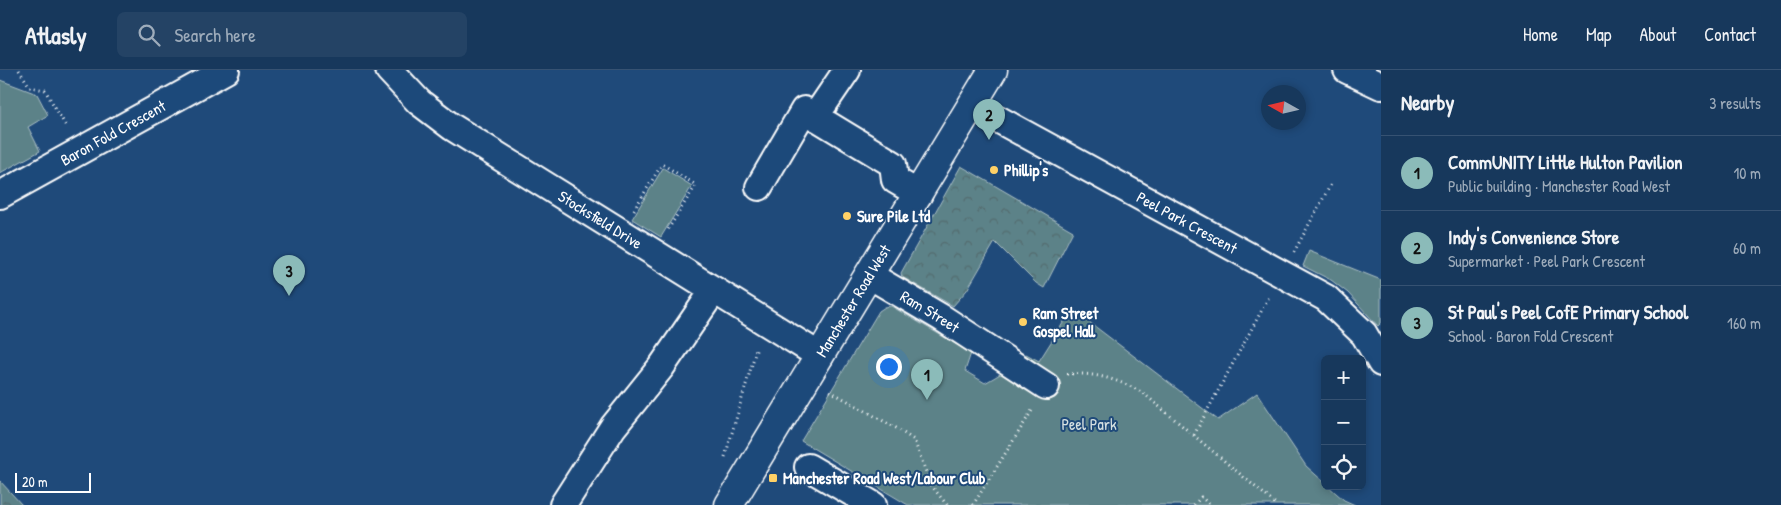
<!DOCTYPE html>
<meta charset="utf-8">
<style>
:root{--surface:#17385c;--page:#244365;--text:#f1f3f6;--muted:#9eacbb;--line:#365272;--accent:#8bbbb9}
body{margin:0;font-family:"Patrick Hand",sans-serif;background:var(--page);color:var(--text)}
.controls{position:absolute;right:15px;bottom:15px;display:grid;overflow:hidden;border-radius:8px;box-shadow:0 2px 8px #0003}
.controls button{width:45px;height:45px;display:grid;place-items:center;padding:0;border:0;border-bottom:1px solid var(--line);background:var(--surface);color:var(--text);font:25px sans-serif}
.compass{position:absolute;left:1261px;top:15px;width:45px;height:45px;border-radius:50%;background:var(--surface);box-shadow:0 2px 8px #0003;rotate:278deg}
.scale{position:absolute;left:15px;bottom:12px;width:76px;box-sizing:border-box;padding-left:5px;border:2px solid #fff;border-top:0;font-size:14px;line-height:18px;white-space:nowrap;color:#fff;-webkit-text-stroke:4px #1f4a7a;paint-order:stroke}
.you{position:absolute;left:888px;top:296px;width:18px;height:18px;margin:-12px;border:4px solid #fff;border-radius:50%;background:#1a73e8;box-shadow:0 0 0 8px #1a73e833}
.badge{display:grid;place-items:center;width:32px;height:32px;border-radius:50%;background:var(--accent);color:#111;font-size:16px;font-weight:700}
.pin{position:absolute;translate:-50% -41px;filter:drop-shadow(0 1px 2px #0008)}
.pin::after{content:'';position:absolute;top:26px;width:18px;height:15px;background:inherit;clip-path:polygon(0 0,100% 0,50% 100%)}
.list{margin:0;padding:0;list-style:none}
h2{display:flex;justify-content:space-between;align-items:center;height:65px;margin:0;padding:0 20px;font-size:21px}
h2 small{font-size:16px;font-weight:400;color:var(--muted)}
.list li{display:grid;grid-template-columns:32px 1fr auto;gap:15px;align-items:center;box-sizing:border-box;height:75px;padding:0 20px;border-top:1px solid var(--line)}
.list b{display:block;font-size:19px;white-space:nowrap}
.list p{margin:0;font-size:16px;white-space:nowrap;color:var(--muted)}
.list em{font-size:16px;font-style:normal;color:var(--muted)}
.icon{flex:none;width:28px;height:28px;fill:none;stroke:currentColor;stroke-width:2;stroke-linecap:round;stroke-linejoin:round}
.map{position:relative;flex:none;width:1381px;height:435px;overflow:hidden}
header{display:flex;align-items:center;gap:30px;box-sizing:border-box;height:70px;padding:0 25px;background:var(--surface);border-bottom:1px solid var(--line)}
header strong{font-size:24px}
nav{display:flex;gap:28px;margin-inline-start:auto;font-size:18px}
.search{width:350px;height:45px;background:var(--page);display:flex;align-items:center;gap:12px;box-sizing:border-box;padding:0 18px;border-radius:8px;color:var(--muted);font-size:19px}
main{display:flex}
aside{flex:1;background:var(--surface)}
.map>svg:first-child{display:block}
</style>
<header>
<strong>Atlasly</strong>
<div class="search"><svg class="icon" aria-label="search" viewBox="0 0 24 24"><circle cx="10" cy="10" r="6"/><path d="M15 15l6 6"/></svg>Search here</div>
<nav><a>Home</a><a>Map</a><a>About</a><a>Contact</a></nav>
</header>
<main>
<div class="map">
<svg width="1381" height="435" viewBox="0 0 1381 435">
<defs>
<pattern id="forest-crowns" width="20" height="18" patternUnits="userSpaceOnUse" patternTransform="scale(1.25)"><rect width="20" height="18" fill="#5b8288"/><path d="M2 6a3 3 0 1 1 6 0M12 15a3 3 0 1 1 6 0" fill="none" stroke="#546a6d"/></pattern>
</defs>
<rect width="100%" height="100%" fill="#1f4a7a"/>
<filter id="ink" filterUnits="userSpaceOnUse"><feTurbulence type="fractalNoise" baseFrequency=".02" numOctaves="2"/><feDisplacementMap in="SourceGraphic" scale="10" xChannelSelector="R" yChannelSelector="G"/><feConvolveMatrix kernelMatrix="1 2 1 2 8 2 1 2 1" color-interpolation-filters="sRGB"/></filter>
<g filter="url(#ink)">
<!-- green -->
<path fill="#5b8288" stroke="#adc0c4" d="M 0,10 L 37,24 L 48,45 L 28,57 L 40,81 L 0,103 Z
M 663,98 L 692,116 L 661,167 L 632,149 Z
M 1309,181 L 1381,210 L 1381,253 L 1378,256 L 1348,223 L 1331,210 L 1303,196 Z
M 891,236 L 971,283 L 965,301 L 985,313 L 1002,303 L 1012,309 L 1026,284 L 1039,291 L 1072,239 L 1218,350 L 1257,323 L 1306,396 L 1325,413 L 1325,416 L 1328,416 L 1344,430 L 1355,435 L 908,435 L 801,371 L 879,241 L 885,237 Z"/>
<!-- forest -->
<path fill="url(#forest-crowns)" stroke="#adc0c4" d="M 961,96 L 1073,161 L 1044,218 L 1036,213 L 995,172 L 967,220 L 953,236 L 902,207 L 901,203 Z
M 0,411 L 22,435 L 0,435 Z"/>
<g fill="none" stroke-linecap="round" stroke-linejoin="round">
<defs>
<g id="minor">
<path id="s1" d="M 389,0 L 419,32 L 452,57 L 820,286"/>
<path d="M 1347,0 L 1381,16"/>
<path id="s2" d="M 972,35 L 1326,228 L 1364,264 L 1381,293"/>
<path d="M 815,47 L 847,0"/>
<path d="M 759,117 L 804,40 L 893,94 L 895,110 L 919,124"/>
<path id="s3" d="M 0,125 L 226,0"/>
<path id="s4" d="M 869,205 L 942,248 L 1046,316"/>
<path d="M 808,397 L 873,435"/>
<path d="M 563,435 L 613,357 L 662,296 L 714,220"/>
</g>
<g id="major">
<path id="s5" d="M 729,435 L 993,0"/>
</g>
</defs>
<!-- minor casing -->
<use href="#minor" stroke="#fff" stroke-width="30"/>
<!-- major casing -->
<use href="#major" stroke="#fff" stroke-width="31"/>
<!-- path -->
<path stroke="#fff" stroke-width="3" stroke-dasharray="1 4" stroke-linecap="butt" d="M 19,0 L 30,17 L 45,20 L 67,58
M 634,140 L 662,94 L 696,115 L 667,161
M 1294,182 L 1331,114
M 1067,304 C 1094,302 1120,310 1143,323 L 1277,435
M 830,321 L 896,358 L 914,370 L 931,415 L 947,435
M 1194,365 L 1269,227
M 725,387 L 757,277
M 973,435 L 1033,339
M 1194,435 L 1201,427 L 1210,435"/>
<!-- minor -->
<use href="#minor" stroke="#1f4a7a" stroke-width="26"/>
<!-- major -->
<use href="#major" stroke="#1f4a7a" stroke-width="28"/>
</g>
</g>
<!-- markers -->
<g fill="#ffd166" stroke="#1f4a7a" stroke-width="2">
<circle cx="994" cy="100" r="5"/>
<circle cx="847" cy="146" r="5"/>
<circle cx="1023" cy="252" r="5"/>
<rect x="768" y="403" width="10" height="10" rx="2.5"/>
</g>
<g text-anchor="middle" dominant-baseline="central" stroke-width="4" stroke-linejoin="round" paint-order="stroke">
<!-- street labels -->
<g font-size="16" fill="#fff" stroke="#1f4a7a">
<text stroke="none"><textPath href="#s3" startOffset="129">Baron Fold Crescent</textPath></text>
<text stroke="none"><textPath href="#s1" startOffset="260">Stocksfield Drive</textPath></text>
<text stroke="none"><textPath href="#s2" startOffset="245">Peel Park Crescent</textPath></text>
<text stroke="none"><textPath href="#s5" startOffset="239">Manchester Road West</textPath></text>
<text stroke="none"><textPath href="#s4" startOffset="71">Ram Street</textPath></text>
</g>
<!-- poi labels -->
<g font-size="16" font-weight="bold" fill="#fff" stroke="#1f4a7a" text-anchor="start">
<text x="1004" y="100">Phillip's</text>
<text x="857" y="146">Sure Pile Ltd</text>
<text x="1033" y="243">Ram Street<tspan x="1033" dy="18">Gospel Hall</tspan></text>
<text x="783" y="408">Manchester Road West/Labour Club</text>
</g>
<!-- park labels -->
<g font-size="16" fill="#d6e0e1" stroke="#1f4a7a">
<text x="1089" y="354">Peel Park</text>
</g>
</g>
</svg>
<div class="controls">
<button>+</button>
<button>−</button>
<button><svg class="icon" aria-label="locate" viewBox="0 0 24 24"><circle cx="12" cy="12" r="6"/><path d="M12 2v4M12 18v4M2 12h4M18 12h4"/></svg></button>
</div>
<svg class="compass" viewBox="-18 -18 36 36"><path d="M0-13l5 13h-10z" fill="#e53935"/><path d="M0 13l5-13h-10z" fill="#9eacbb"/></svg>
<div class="scale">20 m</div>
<div class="you"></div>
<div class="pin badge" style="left:927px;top:330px">1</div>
<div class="pin badge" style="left:989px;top:70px">2</div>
<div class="pin badge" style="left:289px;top:226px">3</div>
</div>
<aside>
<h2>Nearby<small>3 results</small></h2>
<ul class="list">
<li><span class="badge">1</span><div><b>CommUNITY Little Hulton Pavilion</b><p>Public building · Manchester Road West</p></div><em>10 m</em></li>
<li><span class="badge">2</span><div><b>Indy's Convenience Store</b><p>Supermarket · Peel Park Crescent</p></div><em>60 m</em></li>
<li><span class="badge">3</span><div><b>St Paul's Peel CofE Primary School</b><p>School · Baron Fold Crescent</p></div><em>160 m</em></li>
</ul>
</aside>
</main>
